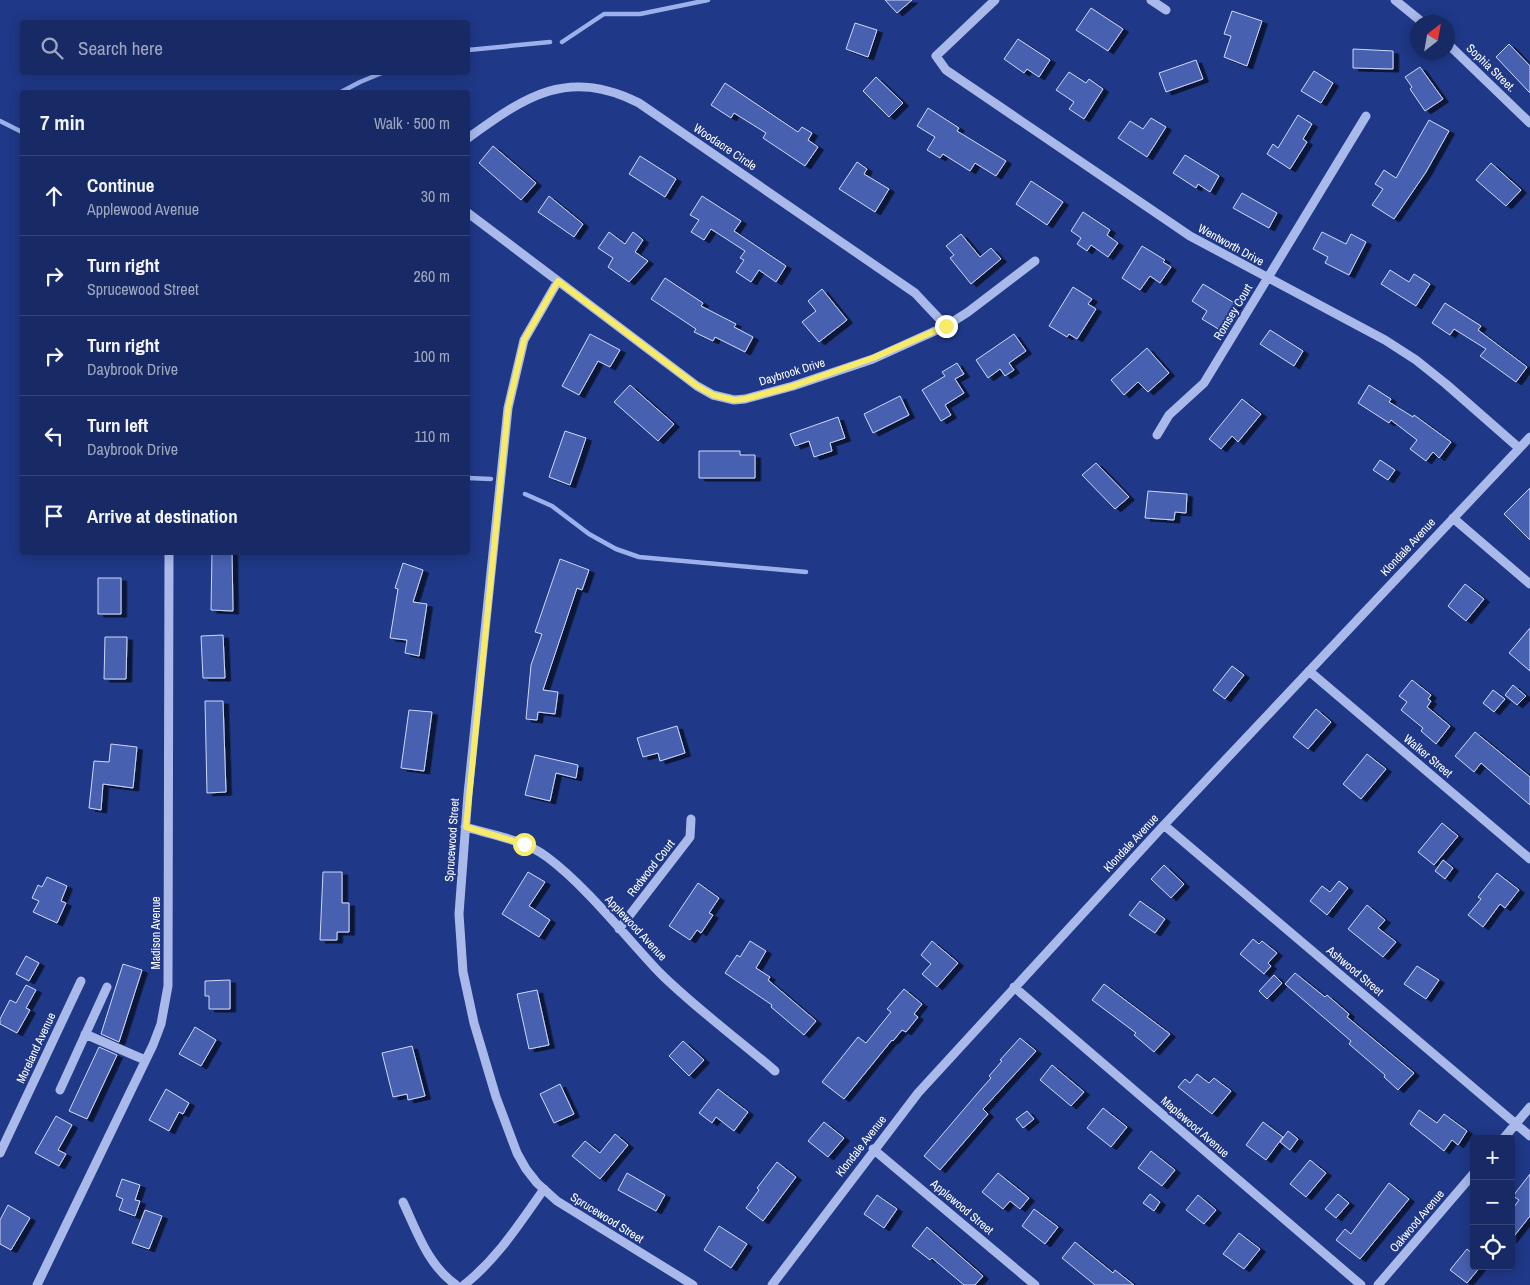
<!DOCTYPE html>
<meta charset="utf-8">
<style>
:root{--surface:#172a65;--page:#24366e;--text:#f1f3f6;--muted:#9ea7bf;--line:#364679}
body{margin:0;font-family:"Archivo Narrow",sans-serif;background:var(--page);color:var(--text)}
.controls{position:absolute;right:15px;bottom:15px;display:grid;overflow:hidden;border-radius:5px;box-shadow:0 2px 12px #0003}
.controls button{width:45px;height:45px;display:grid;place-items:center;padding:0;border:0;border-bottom:1px solid var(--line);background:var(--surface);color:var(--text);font:25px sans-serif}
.compass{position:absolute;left:1410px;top:15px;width:45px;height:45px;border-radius:50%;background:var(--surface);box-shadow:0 2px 12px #0003;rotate:31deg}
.stop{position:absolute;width:15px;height:15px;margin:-11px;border:4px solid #f8eb68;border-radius:50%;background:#fff}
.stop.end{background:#f8eb68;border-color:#fff;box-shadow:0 1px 5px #0008}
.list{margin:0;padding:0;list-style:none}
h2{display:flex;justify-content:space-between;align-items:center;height:65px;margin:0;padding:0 20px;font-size:21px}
h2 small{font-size:16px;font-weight:400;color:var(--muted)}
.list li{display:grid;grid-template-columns:32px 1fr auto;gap:15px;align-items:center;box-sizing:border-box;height:80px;padding:0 20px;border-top:1px solid var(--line)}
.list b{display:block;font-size:19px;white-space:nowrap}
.list p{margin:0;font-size:16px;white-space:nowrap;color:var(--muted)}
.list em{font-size:16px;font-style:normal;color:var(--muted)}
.icon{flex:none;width:28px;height:28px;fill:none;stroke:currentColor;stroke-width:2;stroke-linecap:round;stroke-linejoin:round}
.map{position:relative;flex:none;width:1530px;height:1285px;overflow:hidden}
.search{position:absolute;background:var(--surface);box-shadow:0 2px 12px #0003;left:20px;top:20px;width:450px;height:55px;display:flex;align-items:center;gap:12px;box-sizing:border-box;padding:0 18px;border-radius:5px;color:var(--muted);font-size:19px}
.panel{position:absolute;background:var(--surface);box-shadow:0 2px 12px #0003;left:20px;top:90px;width:450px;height:465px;border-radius:5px}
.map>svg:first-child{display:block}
</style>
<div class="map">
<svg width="1530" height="1285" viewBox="0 0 1530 1285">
<defs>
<filter id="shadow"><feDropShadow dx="5.5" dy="3" stdDeviation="0" flood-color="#0009"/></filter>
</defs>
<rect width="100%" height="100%" fill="#1f3887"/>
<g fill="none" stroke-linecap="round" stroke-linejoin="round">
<!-- stream -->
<path stroke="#9cb1ec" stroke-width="4.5" d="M 562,42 L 604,14 L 640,14 L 708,0
M 468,50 L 550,42
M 341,92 L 360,82 L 384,72
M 0,121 L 22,132
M 468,478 L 491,479
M 525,494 L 552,506 L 589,534 L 616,549 L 639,557 L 806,572"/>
</g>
<!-- building -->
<path fill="#4761af" stroke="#cdd8f8" filter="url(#shadow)" d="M 885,0 L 912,0 L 897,13 Z
M 1091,8 L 1123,29 L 1108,51 L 1076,30 Z
M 1232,11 L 1262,21 L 1247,66 L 1224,57 L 1231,36 L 1224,34 Z
M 855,23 L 877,30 L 868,57 L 846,49 Z
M 1018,39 L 1050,60 L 1039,77 L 1027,69 L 1024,73 L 1004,59 Z
M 1509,44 L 1530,66 L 1530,93 L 1496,57 Z
M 1353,49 L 1393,51 L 1393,69 L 1353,68 Z
M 1196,60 L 1203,79 L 1166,92 L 1159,73 Z
M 1420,67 L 1443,99 L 1425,111 L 1410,89 L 1412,87 L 1405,77 Z
M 1314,71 L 1333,83 L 1321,103 L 1301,91 Z
M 1069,72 L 1086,83 L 1089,79 L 1103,89 L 1084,119 L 1069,109 L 1074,102 L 1056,90 Z
M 876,77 L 903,103 L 889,117 L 863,91 Z
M 725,83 L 798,132 L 802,127 L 812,133 L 808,140 L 818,147 L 805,166 L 763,138 L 766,133 L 734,113 L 731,118 L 711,105 Z
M 928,108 L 959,128 L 957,131 L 1006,161 L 996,176 L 975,163 L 970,171 L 943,154 L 940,158 L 927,150 L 935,137 L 917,126 Z
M 1298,115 L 1312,124 L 1303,139 L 1307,142 L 1290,169 L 1267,154 L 1273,144 L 1278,148 Z
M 1151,118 L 1166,127 L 1147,157 L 1118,138 L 1130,121 L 1143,129 Z
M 1429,120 L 1449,131 L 1426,172 L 1394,219 L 1372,205 L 1383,189 L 1375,184 L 1384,170 L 1396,178 Z
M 493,146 L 536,183 L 521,200 L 479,163 Z
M 1185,155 L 1219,176 L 1210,192 L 1198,184 L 1196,188 L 1173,173 Z
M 640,156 L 676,179 L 665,197 L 629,174 Z
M 857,162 L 867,169 L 864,174 L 889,189 L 875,212 L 839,189 Z
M 1491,163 L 1521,190 L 1506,206 L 1476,180 Z
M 1031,181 L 1063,202 L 1047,225 L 1016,204 Z
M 1242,193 L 1277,213 L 1269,228 L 1233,208 Z
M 549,196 L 583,224 L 574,237 L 538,212 Z
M 702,196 L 741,221 L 734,231 L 786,266 L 776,282 L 759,270 L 751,282 L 736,272 L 744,260 L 740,258 L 745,251 L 711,229 L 704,240 L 691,232 L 699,220 L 690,215 Z
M 1083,212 L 1110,230 L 1107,235 L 1118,243 L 1108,257 L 1091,245 L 1087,251 L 1077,244 L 1081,238 L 1071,231 Z
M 609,232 L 625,244 L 633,232 L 643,240 L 635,252 L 648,261 L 629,282 L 608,267 L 613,258 L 598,248 Z
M 1322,232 L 1346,244 L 1351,234 L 1366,242 L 1349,275 L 1325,263 L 1328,257 L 1313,249 Z
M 961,234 L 980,257 L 991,248 L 1001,259 L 971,284 L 950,258 L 954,255 L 946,246 Z
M 1142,246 L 1165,260 L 1163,262 L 1171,267 L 1160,283 L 1150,276 L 1140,290 L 1122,278 Z
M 1390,270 L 1409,282 L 1414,274 L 1430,284 L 1416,306 L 1381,284 Z
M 665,278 L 703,303 L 701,306 L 736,324 L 734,327 L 753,337 L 745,352 L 715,337 L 713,341 L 694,332 L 696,329 L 651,299 Z
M 1203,284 L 1236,304 L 1220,330 L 1202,319 L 1207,311 L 1192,301 Z
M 1073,287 L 1092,299 L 1088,304 L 1096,309 L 1077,339 L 1069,334 L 1067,337 L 1049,326 Z
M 822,289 L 847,320 L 819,342 L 802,322 L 816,311 L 808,301 Z
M 1445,303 L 1481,326 L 1478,330 L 1527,367 L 1516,382 L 1480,356 L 1486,349 L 1454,329 L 1450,335 L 1432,323 Z
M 1270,330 L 1303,351 L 1294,366 L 1260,344 Z
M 590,334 L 620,350 L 610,367 L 598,361 L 579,395 L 562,386 Z
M 1014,334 L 1026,351 L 1009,363 L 1014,370 L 1005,376 L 1000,369 L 988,378 L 976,360 Z
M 1147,348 L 1169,373 L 1148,392 L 1138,382 L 1124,395 L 1111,380 Z
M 957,363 L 964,374 L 955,379 L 964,393 L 945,405 L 951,415 L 941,421 L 922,390 L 945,376 L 942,372 Z
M 630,385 L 674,424 L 658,441 L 614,402 Z
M 1369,385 L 1391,399 L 1389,402 L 1413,417 L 1414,415 L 1451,442 L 1439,458 L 1433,452 L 1426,461 L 1410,449 L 1417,440 L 1391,420 L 1389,423 L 1358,403 Z
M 900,396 L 909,415 L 873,433 L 864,414 Z
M 1242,399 L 1261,414 L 1238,442 L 1232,436 L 1221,449 L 1209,439 Z
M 838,417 L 845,438 L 830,443 L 832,451 L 814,457 L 809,441 L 795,446 L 790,434 Z
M 565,431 L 586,438 L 570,485 L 549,477 Z
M 699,451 L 740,451 L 740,455 L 755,455 L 755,478 L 699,478 Z
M 1380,460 L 1395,470 L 1388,480 L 1373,470 Z
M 1096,463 L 1129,497 L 1115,509 L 1082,475 Z
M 1530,488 L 1530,540 L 1504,514 Z
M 1148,491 L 1187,494 L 1186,513 L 1175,512 L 1174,520 L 1145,518 Z
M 212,552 L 232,552 L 233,611 L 211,610 Z
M 560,559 L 589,570 L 582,590 L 577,588 L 543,690 L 558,692 L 555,714 L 538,712 L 537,720 L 526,719 L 531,665 L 542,634 L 535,632 Z
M 403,563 L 423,570 L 413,602 L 427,604 L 419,656 L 405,653 L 407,640 L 390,638 L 398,589 L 395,588 Z
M 98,578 L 121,578 L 121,614 L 98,614 Z
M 1465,584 L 1484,599 L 1466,621 L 1448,606 Z
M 1530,628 L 1530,671 L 1509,653 Z
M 223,635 L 225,678 L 203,678 L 201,636 Z
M 105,637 L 127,637 L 126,679 L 104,679 Z
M 1232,666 L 1244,675 L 1225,699 L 1213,690 Z
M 1412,680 L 1431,695 L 1428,699 L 1431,701 L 1427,707 L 1450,726 L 1436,744 L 1421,731 L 1423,728 L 1401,710 L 1407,702 L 1399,696 Z
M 1513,685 L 1526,696 L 1517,705 L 1505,695 Z
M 1493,690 L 1505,699 L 1494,712 L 1483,703 Z
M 205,701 L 223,701 L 226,792 L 207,793 Z
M 1316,709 L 1331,722 L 1308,749 L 1293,737 Z
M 409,710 L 432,712 L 424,771 L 401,768 Z
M 677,726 L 685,753 L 660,761 L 658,753 L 643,757 L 637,738 Z
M 1475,732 L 1530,777 L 1530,805 L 1481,763 L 1474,772 L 1455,756 Z
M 111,744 L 137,747 L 133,788 L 103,784 L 101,810 L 89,808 L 94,761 L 109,762 Z
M 1367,754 L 1386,769 L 1361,799 L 1343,784 Z
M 535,755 L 578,765 L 576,778 L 556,773 L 550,801 L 525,795 Z
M 1442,823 L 1458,836 L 1434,865 L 1418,852 Z
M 1443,860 L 1453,868 L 1445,879 L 1435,871 Z
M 1164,865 L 1184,884 L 1171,898 L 1151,879 Z
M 323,872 L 342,872 L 342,903 L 349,903 L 349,932 L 337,932 L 337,940 L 320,940 Z
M 528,872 L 545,882 L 529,906 L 550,920 L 539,937 L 502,914 Z
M 1497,873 L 1519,890 L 1505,908 L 1500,904 L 1483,927 L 1468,915 L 1481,899 L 1478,897 Z
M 47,877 L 67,886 L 61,901 L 66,903 L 57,923 L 33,912 L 39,901 L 32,898 L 38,885 L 42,887 Z
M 1339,881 L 1348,888 L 1327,915 L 1310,901 L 1322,886 L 1330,892 Z
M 698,883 L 719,898 L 709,913 L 713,915 L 701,933 L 697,930 L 690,940 L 669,926 Z
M 1140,901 L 1165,919 L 1155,933 L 1129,915 Z
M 1367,905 L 1385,920 L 1378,928 L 1396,942 L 1383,957 L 1348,929 Z
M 1253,939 L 1259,944 L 1262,941 L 1277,953 L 1268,963 L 1271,966 L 1264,974 L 1240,954 Z
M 750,941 L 766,951 L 756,968 L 770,977 L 768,980 L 816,1021 L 804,1035 L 771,1007 L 772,1005 L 725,973 L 737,955 L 740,957 Z
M 932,941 L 958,963 L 937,987 L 922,974 L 931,964 L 921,955 Z
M 26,956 L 39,963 L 29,981 L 16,974 Z
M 123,964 L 142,970 L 119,1042 L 101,1034 Z
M 1417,966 L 1439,980 L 1426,999 L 1404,984 Z
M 1295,973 L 1325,997 L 1327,995 L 1349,1014 L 1347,1017 L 1414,1073 L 1398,1090 L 1384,1077 L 1385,1075 L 1349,1044 L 1351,1041 L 1285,984 Z
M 1274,975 L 1282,983 L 1267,999 L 1259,991 Z
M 230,980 L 230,1009 L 209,1009 L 209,996 L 205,996 L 205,981 Z
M 1104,984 L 1170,1034 L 1154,1052 L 1134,1035 L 1136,1033 L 1092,1000 Z
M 26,985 L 36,990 L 26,1008 L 30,1010 L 17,1033 L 0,1024 L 0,1019 L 10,1000 L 16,1003 Z
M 904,989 L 922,1004 L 914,1014 L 918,1017 L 906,1032 L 902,1030 L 893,1041 L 892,1040 L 844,1099 L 822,1082 L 858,1037 L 866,1043 L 891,1012 L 887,1009 Z
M 537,990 L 549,1045 L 529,1049 L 517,994 Z
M 195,1027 L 216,1040 L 201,1066 L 179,1054 Z
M 1020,1038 L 1036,1051 L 983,1109 L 988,1114 L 940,1170 L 924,1156 L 982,1088 L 991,1078 L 989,1076 L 1002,1061 L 1000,1060 Z
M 683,1041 L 704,1060 L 689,1076 L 669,1056 Z
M 412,1046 L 425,1096 L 408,1100 L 407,1094 L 393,1097 L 382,1053 Z
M 99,1047 L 117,1055 L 87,1119 L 69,1111 Z
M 1052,1065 L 1084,1092 L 1071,1106 L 1040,1080 Z
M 1197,1074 L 1209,1083 L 1214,1078 L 1231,1091 L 1212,1114 L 1178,1087 L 1185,1079 L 1190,1083 Z
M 560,1084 L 574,1114 L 554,1123 L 540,1094 Z
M 166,1089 L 189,1103 L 183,1114 L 179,1112 L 169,1131 L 149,1120 Z
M 718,1089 L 748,1112 L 734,1131 L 716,1117 L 712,1123 L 699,1113 Z
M 1103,1108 L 1127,1127 L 1111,1147 L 1087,1128 Z
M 1419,1110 L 1437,1123 L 1444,1114 L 1467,1131 L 1458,1145 L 1452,1140 L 1444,1151 L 1410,1124 Z
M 1027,1111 L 1034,1119 L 1023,1128 L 1016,1119 Z
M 56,1116 L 72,1125 L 58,1150 L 66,1154 L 59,1166 L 35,1153 Z
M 824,1122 L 844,1138 L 828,1157 L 808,1141 Z
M 1263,1122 L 1283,1137 L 1266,1160 L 1246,1145 Z
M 1288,1131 L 1298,1139 L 1290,1150 L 1280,1142 Z
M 615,1134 L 628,1145 L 600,1179 L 572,1156 L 585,1141 L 600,1153 Z
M 1151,1151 L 1175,1170 L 1162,1186 L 1138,1168 Z
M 1310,1160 L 1326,1173 L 1306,1197 L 1290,1184 Z
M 777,1162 L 796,1177 L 763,1221 L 746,1208 L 759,1190 L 757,1188 Z
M 627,1173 L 665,1195 L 656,1211 L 618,1190 Z
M 998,1173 L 1029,1198 L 1020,1209 L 1010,1201 L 1003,1209 L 982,1192 Z
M 1530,1174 L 1530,1216 L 1511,1240 L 1511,1211 L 1519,1200 L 1513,1196 Z
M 122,1179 L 140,1185 L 135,1200 L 140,1201 L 135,1216 L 119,1210 L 123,1199 L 116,1196 Z
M 1389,1183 L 1409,1199 L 1360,1259 L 1336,1240 L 1345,1229 L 1351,1234 Z
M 1150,1194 L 1160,1202 L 1154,1211 L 1143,1203 Z
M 1338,1194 L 1349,1203 L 1336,1218 L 1325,1209 Z
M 877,1195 L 897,1209 L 884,1228 L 864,1214 Z
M 1198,1195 L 1216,1210 L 1204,1224 L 1186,1210 Z
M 8,1205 L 30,1218 L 11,1250 L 0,1244 L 0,1220 Z
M 1034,1209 L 1058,1227 L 1045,1244 L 1022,1226 Z
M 145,1210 L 162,1216 L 149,1249 L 132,1243 Z
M 719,1226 L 747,1244 L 731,1268 L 704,1250 Z
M 927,1227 L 983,1276 L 975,1285 L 964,1285 L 932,1258 L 930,1260 L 912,1246 Z
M 1239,1233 L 1260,1249 L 1244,1269 L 1223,1254 Z
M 1075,1242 L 1113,1273 L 1115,1270 L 1134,1285 L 1095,1285 L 1062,1258 Z
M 1467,1249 L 1474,1255 L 1474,1266 L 1481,1266 L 1467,1283 L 1450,1270 Z"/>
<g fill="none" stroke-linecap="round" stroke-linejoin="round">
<!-- minor -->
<path stroke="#a8b9ea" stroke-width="9" d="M 995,0 L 936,56 L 946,70 L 1190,236 L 1385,340 L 1416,360 L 1446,384 L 1519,448
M 1151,0 L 1166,10
M 1395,0 L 1422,22
M 1448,44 L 1530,123
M 468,138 C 526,96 568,67 639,103 L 915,293 L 946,326
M 468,213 L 697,386 L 713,395 L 734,400 L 745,399 L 793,386 L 873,359 L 946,326 L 968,312 L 1035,261
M 558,281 L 524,340 L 508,408 L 468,794 L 459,914 L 463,972 L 474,1023 L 496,1097 L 517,1153 L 526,1169 L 537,1183 L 557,1201 L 693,1285
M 1157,435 L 1169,415 L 1204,383 L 1366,116
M 1453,518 L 1530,584
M 1309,671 L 1530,859
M 1164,825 L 1530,1136
M 465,827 C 493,835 524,840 547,857 C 586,886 625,936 659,972 C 695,1008 737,1038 775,1071
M 619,929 L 690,837 L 691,819
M 1014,987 L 1361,1285
M 85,1034 L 145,1060
M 60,1090 L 107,987
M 1503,1139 L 1530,1107
M 873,1149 L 1035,1285
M 0,1153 L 81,981
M 403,1202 C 417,1232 428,1265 456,1285
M 37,1285 L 153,1045 L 161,1024 L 168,986 L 169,552
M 464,1285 C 498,1258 519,1224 544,1189
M 772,1285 L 918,1093 L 1164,825 L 1530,437
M 1378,1285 L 1474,1173"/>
</g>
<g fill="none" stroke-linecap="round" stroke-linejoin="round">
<!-- route -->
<path stroke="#f8eb68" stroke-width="6" d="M 524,844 L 466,827 L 508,408 L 524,340 L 558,281 L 697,386 L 713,395 L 734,400 L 745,399 L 793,386 L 873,358 L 946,326"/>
</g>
<g text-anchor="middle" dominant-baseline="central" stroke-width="4" stroke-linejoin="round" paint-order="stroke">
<!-- street labels -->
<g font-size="12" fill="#fff" stroke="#1f3887">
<text transform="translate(1491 68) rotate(44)">Sophia Street.</text>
<text transform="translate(725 147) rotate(34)">Woodacre Circle</text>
<text transform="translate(1231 245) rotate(29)">Wentworth Drive</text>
<text transform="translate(1233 312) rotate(-59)">Romsey Court</text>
<text transform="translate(792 372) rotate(-17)">Daybrook Drive</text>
<text transform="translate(1408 547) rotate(-47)">Klondale Avenue</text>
<text transform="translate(1428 756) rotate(40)">Walker Street</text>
<text transform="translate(452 840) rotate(-86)">Sprucewood Street</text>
<text transform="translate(1131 843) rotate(-47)">Klondale Avenue</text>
<text transform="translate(651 868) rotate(-52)">Redwood Court</text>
<text transform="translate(636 928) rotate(47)">Applewood Avenue</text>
<text transform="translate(156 933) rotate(-90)">Madison Avenue</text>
<text transform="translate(1355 971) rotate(40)">Ashwood Street</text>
<text transform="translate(36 1048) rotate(-65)">Moreland Avenue</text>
<text transform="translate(1195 1127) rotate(41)">Maplewood Avenue</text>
<text transform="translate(861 1146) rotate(-52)">Klondale Avenue</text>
<text transform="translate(962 1207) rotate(40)">Applewood Street</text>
<text transform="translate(607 1218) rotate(32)">Sprucewood Street</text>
<text transform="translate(1417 1221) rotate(-50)">Oakwood Avenue</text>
</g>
</g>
</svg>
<div class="controls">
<button>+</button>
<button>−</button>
<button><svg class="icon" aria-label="locate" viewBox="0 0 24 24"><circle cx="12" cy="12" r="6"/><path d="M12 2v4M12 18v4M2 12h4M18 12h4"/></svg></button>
</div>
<svg class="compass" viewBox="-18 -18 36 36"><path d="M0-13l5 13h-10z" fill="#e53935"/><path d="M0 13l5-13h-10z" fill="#9ea7bf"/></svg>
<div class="stop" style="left:524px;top:844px"></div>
<div class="stop end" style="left:946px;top:326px"></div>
<div class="search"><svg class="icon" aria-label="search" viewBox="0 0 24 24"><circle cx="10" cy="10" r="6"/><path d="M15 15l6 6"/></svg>Search here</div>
<section class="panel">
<h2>7 min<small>Walk · 500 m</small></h2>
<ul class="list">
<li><svg class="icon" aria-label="ahead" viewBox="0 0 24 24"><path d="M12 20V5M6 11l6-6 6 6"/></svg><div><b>Continue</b><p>Applewood Avenue</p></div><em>30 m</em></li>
<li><svg class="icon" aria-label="right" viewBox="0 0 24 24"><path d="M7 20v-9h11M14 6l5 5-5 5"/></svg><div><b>Turn right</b><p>Sprucewood Street</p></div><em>260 m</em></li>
<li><svg class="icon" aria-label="right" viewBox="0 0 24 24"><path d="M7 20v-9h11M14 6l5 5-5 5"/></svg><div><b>Turn right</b><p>Daybrook Drive</p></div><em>100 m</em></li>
<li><svg class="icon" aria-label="left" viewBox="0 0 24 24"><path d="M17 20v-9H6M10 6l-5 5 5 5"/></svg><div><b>Turn left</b><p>Daybrook Drive</p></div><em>110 m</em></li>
<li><svg class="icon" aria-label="arrive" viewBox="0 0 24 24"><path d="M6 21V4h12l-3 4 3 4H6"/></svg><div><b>Arrive at destination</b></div></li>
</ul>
</section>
</div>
